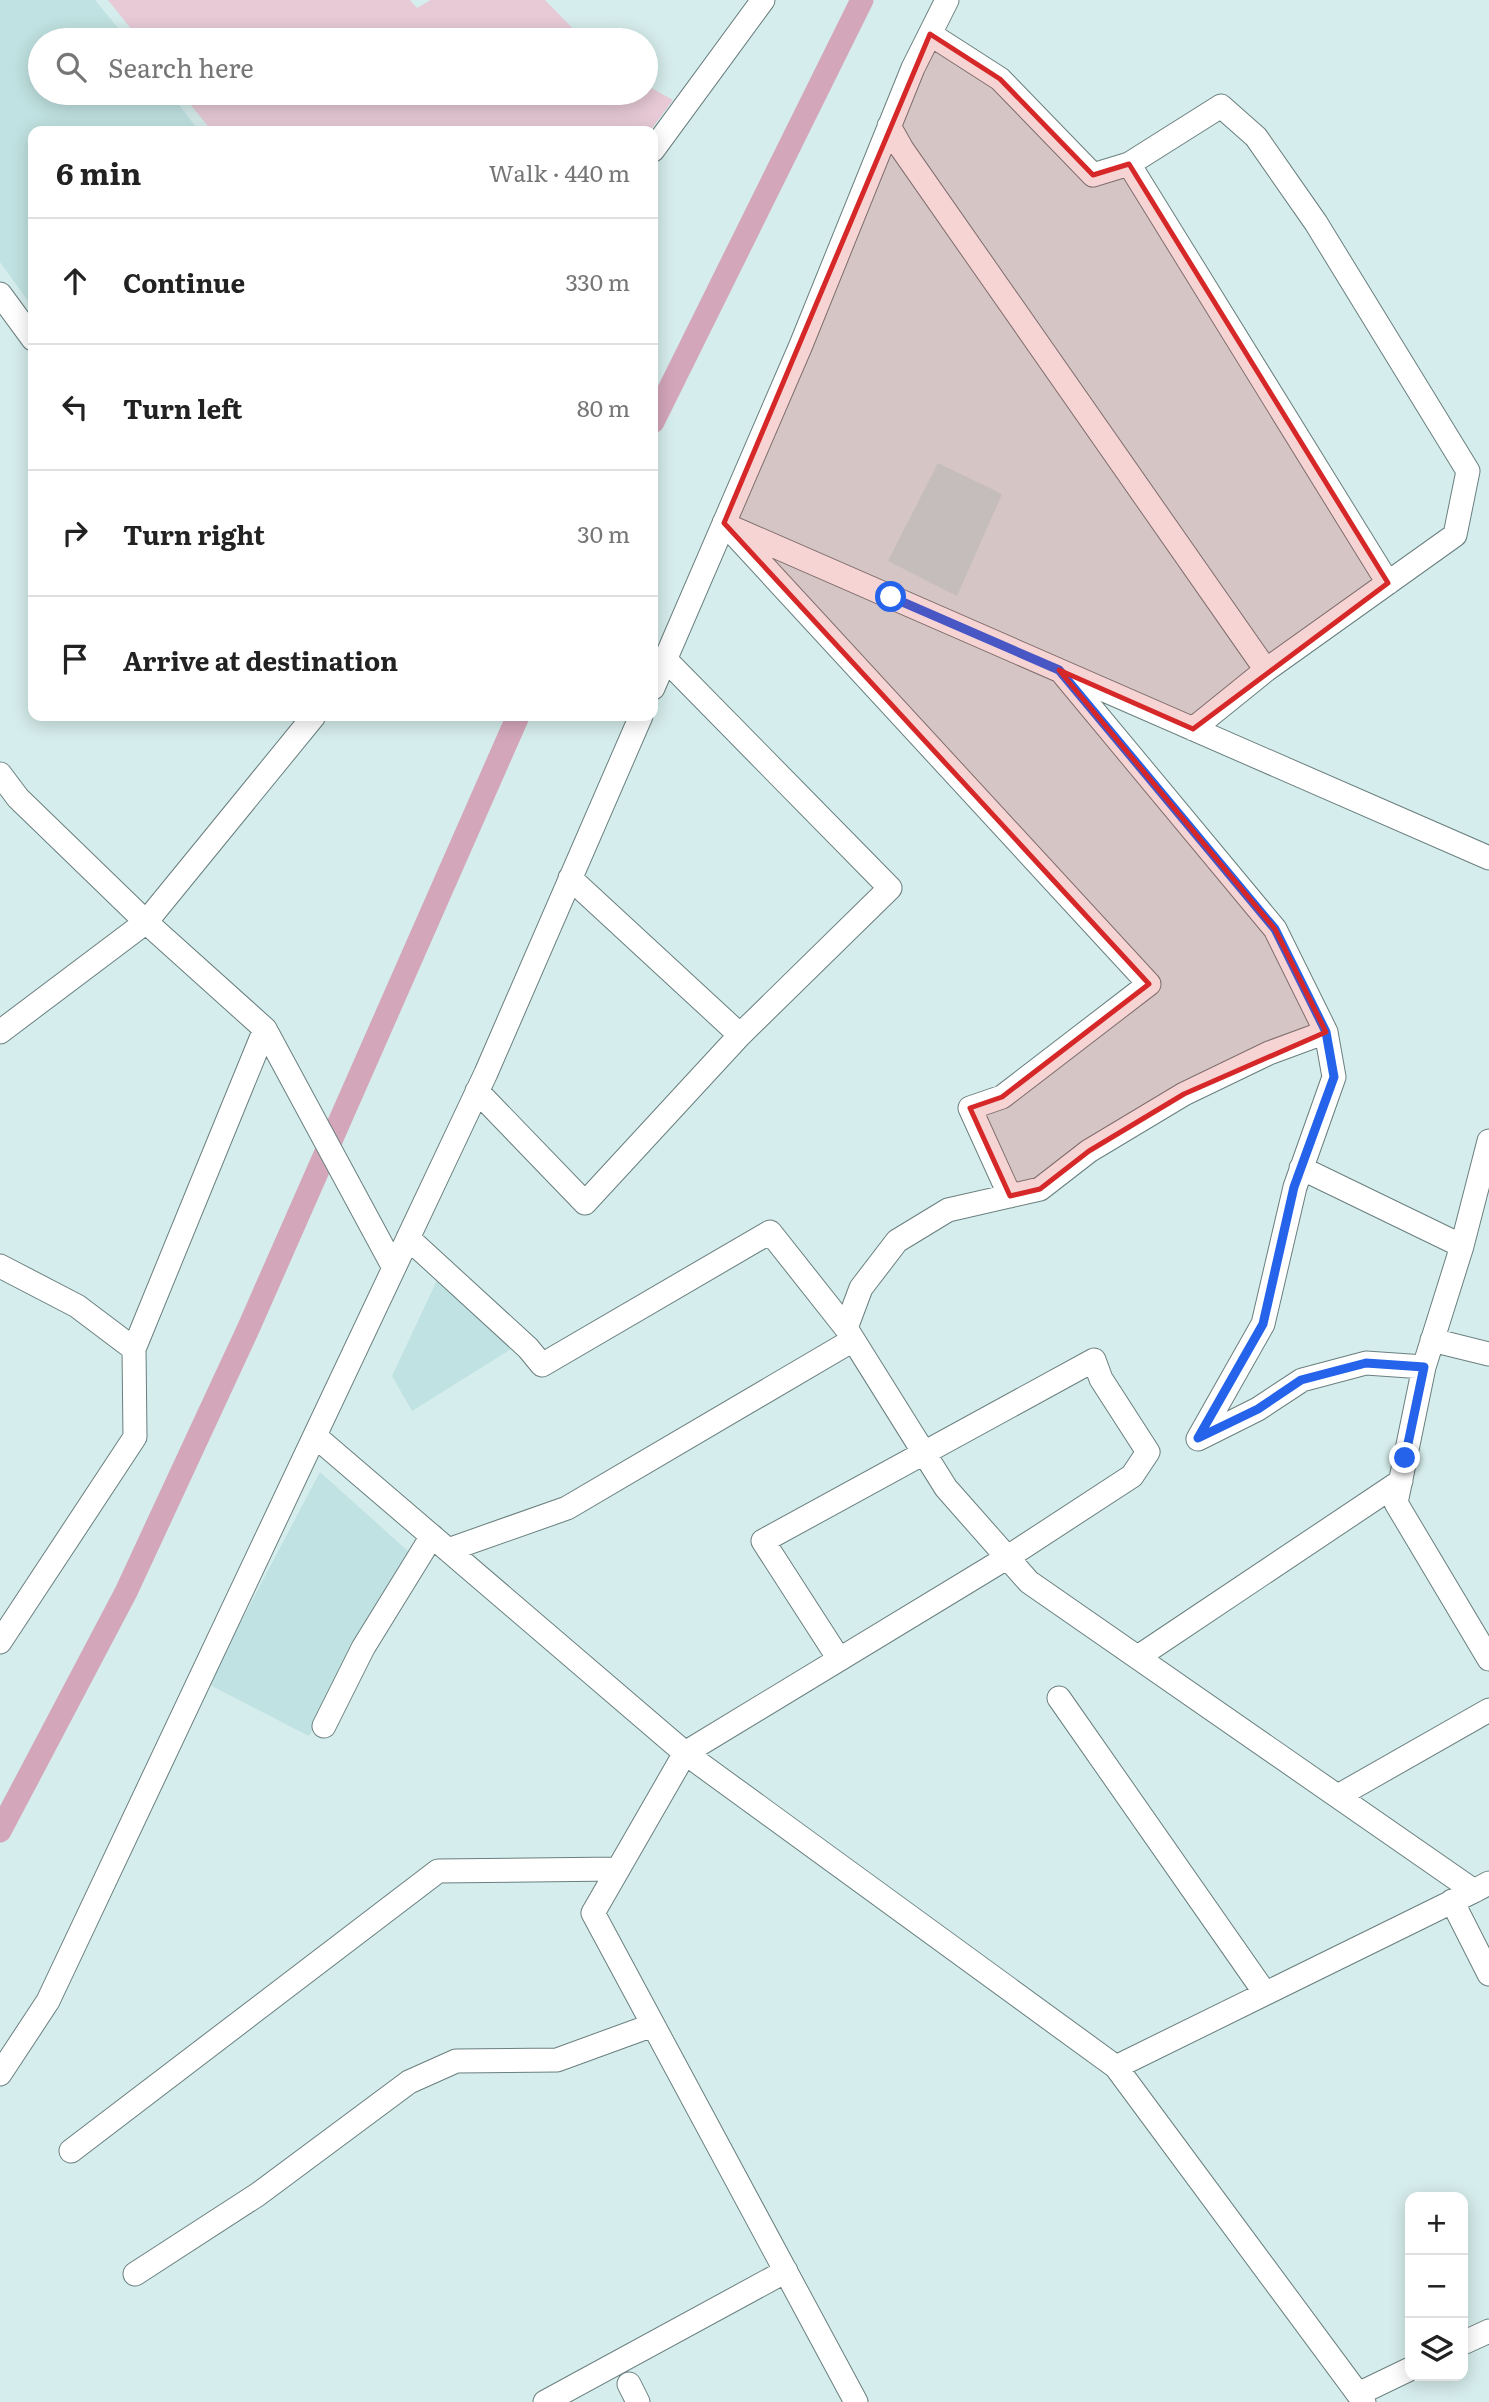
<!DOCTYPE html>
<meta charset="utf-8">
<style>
:root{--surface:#fff;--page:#f2f2f2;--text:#222;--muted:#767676;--line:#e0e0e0}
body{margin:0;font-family:Literata,serif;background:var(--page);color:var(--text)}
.controls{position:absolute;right:21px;bottom:21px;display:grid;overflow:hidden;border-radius:14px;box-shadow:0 4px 18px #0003}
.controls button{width:63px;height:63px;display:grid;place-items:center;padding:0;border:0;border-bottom:2px solid var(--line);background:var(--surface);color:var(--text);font:35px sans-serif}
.stop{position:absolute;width:21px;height:21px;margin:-16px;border:5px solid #2563eb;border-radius:50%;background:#fff}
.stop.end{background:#2563eb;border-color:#fff;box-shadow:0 2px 7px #0008}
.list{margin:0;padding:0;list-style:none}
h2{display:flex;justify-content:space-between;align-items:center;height:91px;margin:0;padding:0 28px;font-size:30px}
h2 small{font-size:23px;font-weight:400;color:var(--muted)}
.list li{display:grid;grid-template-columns:46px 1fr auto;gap:21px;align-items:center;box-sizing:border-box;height:126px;padding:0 28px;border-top:2px solid var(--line)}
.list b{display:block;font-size:26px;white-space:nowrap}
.list em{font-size:23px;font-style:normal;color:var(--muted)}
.icon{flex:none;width:38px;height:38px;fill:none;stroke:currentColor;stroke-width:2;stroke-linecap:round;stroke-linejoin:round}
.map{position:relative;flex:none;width:1489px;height:2402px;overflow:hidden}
.search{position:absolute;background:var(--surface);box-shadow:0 4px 18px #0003;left:28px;top:28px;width:630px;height:77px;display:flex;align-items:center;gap:18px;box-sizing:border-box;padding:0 24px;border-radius:38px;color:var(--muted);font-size:26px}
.panel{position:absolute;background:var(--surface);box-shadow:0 4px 18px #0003;left:28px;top:126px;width:630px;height:595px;border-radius:14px}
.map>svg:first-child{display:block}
</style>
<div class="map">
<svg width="1489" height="2402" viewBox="0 0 1489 2402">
<rect width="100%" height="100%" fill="#d5edec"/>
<!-- built -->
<path fill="#c1e2e2" d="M 0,0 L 95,0 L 128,40 L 40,40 L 40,93 L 170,93 L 199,131 L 33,131 L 33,308 L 0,262 Z
M 938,463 L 1002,494 L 957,596 L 888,561 Z
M 439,1276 L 516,1346 L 412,1411 L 392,1376 Z
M 320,1472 L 420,1562 L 309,1736 L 208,1684 Z"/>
<!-- green -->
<path fill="#e7cad6" d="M 108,0 L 410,0 L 417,8 L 431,0 L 545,0 L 584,40 L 140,40 Z
M 646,85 L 673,100 L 650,131 L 212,131 L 181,93 L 646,93 Z"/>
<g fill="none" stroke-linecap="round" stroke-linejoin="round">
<!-- canal -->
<path stroke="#d4a6ba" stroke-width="23" d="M 653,422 L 862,0
M 0,1831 L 126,1592 L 249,1327 L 518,716"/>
<defs>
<path id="street" d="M 930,34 L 1000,79 L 1093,175 L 1129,164 L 1388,583
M 889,126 L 902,149 L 1266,670 L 1455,535 L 1468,471 L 1316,223 L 1256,137 L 1221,106 L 1129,164
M 653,150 L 763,0
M 0,294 L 33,339
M 724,523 L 1149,984 L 1002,1097 L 970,1108 L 1010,1196
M 733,528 L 1489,858
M 1064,675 L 1275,929 L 1326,1032
M 653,688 L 801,345 L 913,68 L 947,0
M 1193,729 L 1266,670
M 0,774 L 18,798 L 146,922 L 265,1029 L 134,1349 L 135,1437 L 0,1642
M 570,878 L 740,1035 L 890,888 L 665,659
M 265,1029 L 394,1268
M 0,1032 L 146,922 L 314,716
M 477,1091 L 585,1203 L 740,1035
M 1489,1141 L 1462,1246 L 1424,1367 L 1366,1363 L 1302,1380 L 1258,1409 L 1198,1439 L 1263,1324 L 1295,1187 L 1334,1077 L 1326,1032 L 1269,1053 L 1184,1094 L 1089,1151 L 1040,1189 L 948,1210 L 897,1241 L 861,1288 L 846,1328 L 946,1488 L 1029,1582 L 1474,1891 L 1489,1883
M 1301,1168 L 1462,1246
M 408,1238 L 528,1348 L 542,1365 L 770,1232 L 846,1328
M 0,1266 L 77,1306 L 134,1349
M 1432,1340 L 1489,1354
M 1424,1367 L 1396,1503 L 1489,1659
M 315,1436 L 685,1753 L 593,1913 L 856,2402
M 448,1550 L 567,1508 L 853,1340
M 1138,1657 L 1401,1481
M 839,1659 L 763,1541 L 1094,1360 L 1101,1379 L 1148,1452 L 1132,1476 L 1008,1557 L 685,1753 L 1116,2067 L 1364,2402
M 1059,1698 L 1265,1993
M 324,1726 L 363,1648 L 432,1536
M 1338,1796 L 1489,1710
M 1452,1901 L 1489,1974
M 1116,2067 L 1474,1891
M 0,2074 L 48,2001 L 486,1073 L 641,716
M 71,2151 L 438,1871 L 618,1869
M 135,2274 L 257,2195 L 409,2082 L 456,2061 L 557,2060 L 653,2025
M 1463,2343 L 1489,2331
M 629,2384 L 638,2402
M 1358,2394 L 1410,2369
M 545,2402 L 786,2271"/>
</defs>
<!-- street casing -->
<use href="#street" stroke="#6a7f7f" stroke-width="25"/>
<!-- street -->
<use href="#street" stroke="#fff" stroke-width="23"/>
</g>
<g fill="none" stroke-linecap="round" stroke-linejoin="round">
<!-- route -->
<path stroke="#2563eb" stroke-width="9" d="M 891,597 L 1059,670 L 1275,929 L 1326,1032 L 1334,1077 L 1294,1187 L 1263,1324 L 1198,1438 L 1258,1409 L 1301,1380 L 1366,1363 L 1424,1367 L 1405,1458"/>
</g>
<!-- marked area -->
<path fill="#d62828" fill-opacity="0.2" stroke="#d62828" stroke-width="5" stroke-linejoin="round" d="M 930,34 L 1000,79 L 1093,175 L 1129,164 L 1388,583 L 1193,729 L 1059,670 L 1275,929 L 1326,1032 L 1184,1094 L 1089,1151 L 1040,1189 L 1010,1196 L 970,1108 L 1002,1097 L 1149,984 L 724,523 Z"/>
</svg>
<div class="controls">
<button>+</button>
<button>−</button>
<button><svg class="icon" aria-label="layers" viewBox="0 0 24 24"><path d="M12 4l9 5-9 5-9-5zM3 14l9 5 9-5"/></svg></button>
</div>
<div class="stop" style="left:891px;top:597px"></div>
<div class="stop end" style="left:1405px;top:1458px"></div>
<div class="search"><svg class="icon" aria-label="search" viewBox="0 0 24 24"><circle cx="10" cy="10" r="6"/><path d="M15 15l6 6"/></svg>Search here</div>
<section class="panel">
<h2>6 min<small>Walk · 440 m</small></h2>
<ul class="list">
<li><svg class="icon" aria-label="ahead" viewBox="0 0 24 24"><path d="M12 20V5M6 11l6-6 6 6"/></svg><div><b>Continue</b></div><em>330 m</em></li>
<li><svg class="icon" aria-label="left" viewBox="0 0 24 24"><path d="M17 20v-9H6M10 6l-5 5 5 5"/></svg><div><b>Turn left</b></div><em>80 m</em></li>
<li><svg class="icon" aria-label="right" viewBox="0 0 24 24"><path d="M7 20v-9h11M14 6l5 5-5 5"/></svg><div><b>Turn right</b></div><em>30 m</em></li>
<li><svg class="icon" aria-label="arrive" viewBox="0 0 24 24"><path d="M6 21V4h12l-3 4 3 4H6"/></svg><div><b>Arrive at destination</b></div></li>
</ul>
</section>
</div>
